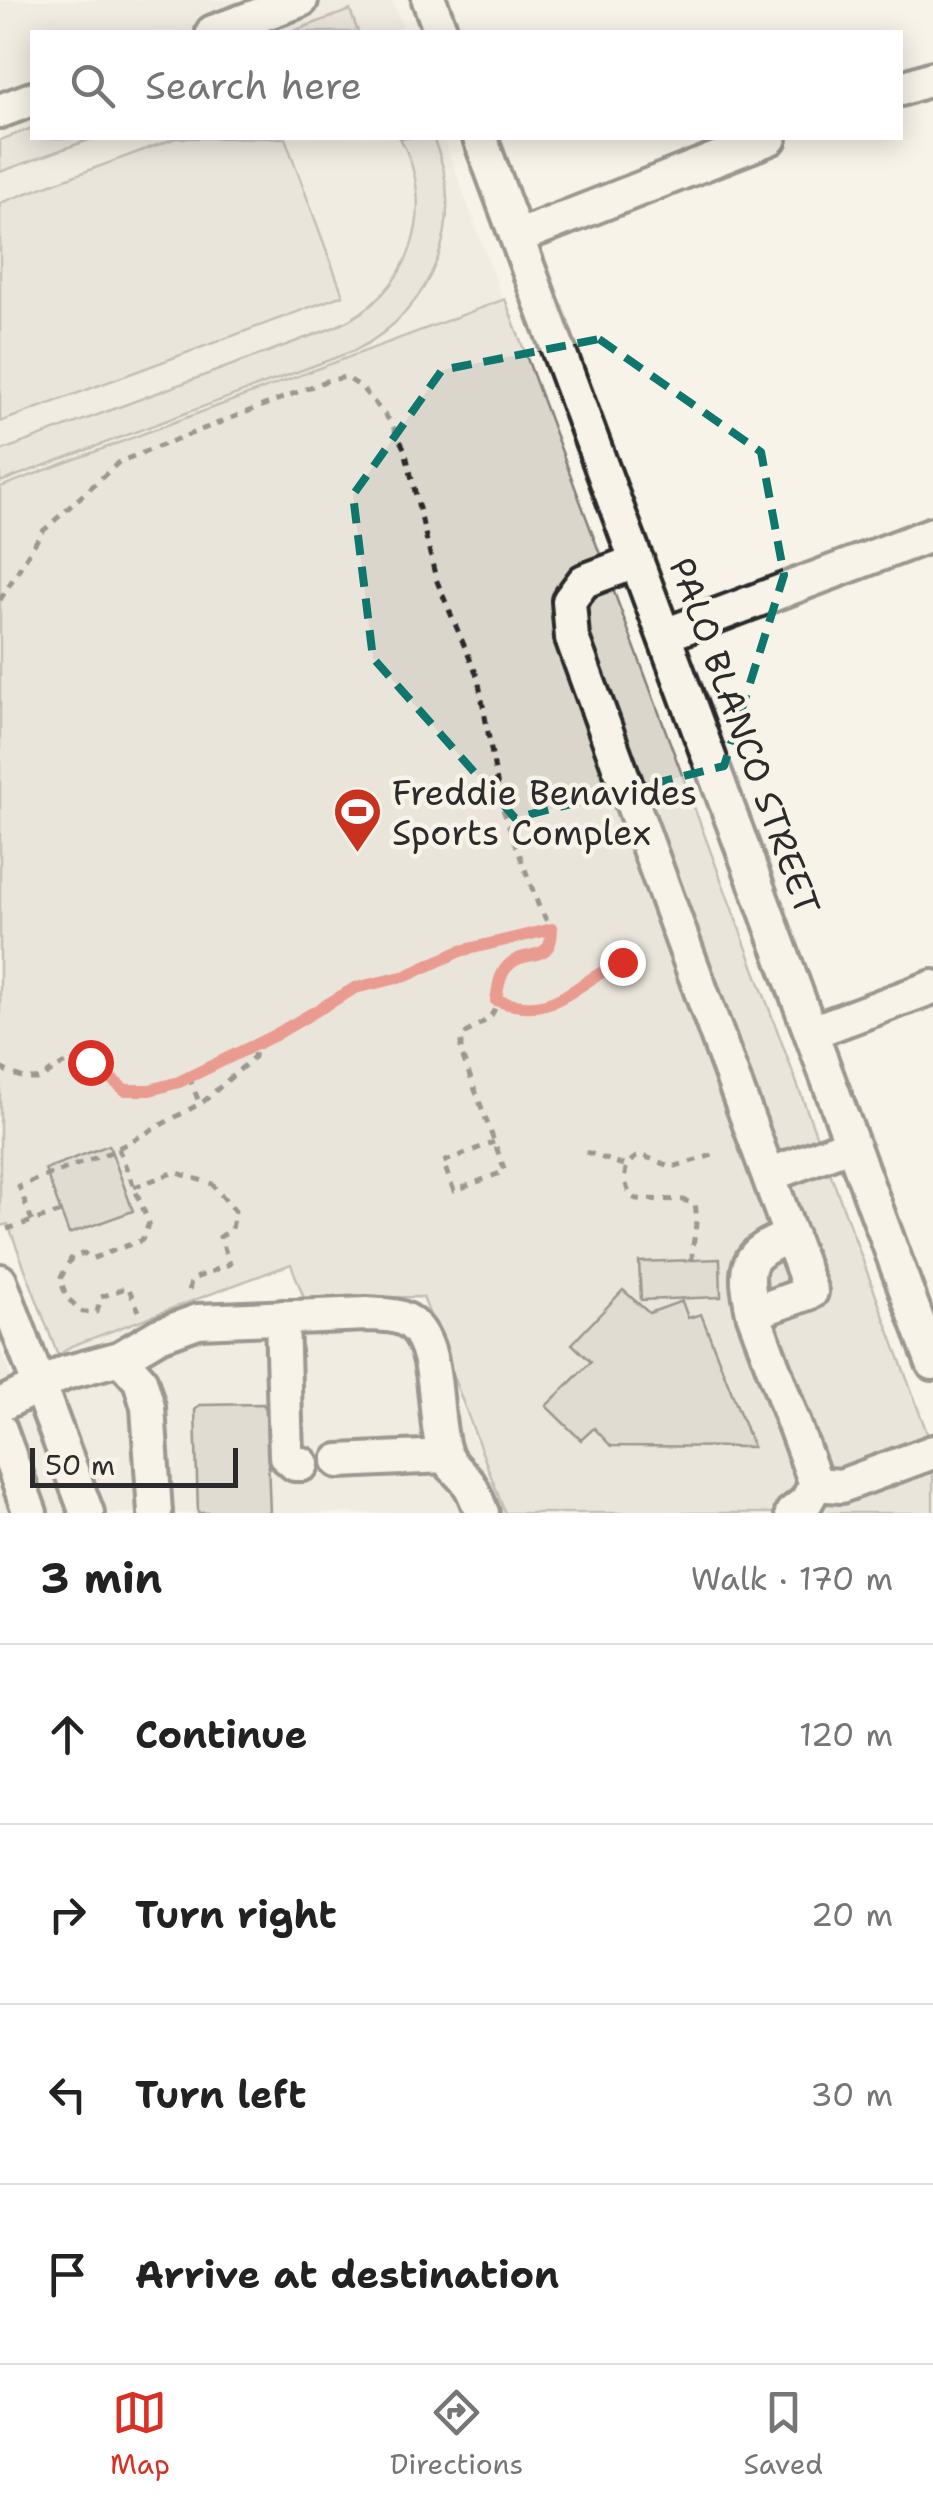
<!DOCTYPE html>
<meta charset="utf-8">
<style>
:root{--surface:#fff;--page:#f2f2f2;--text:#222;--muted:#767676;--line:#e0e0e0;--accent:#d93025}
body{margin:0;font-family:"Shantell Sans",sans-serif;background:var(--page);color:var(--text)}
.scale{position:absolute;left:30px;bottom:25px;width:208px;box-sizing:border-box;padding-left:10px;border:5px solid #2b2b2b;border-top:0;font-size:28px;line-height:35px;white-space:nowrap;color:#2b2b2b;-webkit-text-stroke:8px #f7f3e8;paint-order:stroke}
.stop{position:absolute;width:30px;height:30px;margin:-22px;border:8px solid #d93025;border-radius:50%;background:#fff}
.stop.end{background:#d93025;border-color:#fff;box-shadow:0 2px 10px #0008}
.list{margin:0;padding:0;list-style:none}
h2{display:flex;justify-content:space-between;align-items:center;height:130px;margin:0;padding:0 40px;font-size:42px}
h2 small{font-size:32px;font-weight:400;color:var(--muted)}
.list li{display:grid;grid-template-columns:65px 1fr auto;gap:30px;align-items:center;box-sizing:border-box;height:180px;padding:0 40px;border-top:2px solid var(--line)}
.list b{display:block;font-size:38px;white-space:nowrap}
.list em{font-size:32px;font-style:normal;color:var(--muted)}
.icon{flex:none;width:55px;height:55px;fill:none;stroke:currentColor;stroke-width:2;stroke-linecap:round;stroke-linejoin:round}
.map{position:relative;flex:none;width:933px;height:1513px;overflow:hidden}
.search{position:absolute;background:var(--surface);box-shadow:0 5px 25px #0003;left:30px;right:30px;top:30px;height:110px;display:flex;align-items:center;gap:25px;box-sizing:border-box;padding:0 35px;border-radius:0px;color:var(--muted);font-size:38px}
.sheet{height:850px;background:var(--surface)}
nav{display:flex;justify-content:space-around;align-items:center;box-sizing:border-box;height:140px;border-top:2px solid var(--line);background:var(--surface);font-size:28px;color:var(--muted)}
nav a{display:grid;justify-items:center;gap:5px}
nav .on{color:var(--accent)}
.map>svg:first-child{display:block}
</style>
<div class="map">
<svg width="933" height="1513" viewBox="0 0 933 1513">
<rect width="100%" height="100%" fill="#f7f3e8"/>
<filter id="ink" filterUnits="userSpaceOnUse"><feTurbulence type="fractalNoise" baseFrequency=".01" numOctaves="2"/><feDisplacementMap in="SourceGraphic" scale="20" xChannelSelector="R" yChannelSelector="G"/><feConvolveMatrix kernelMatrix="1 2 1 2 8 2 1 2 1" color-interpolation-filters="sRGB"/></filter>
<g filter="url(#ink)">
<!-- built -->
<path fill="#e8e4da" d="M 0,0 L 392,0 L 404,32 L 32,32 L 32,138 L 443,138 L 503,300 L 0,487 Z
M 306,1301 L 433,1339 L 505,1513 L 0,1513 L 0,1349 L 13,1381 L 71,1346 L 162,1312 L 214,1304 Z"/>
<!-- green -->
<path fill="#dad6cc" stroke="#82807c" stroke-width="2.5" d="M 350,10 L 358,32 L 291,32 Z
M 32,128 L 32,138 L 94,138 L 0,172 L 0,140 Z
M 176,138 L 285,138 L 343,295 L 0,422 L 0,203 Z
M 400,138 L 433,138 C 469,219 434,310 356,350 L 0,482 L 0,451 L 335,327 C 410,295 440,210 400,138 Z
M 505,299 L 933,1449 L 933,1513 L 505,1513 L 423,1297 L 304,1298 L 291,1264 L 71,1346 L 58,1356 L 8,1224 L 0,1226 L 0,487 Z"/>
<!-- building -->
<path fill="#c4c1b9" stroke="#2b2b2b" stroke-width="2.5" d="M 109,1145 L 133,1211 L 69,1234 L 45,1169 Z
M 720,1259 L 721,1297 L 641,1300 L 639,1262 Z
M 623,1290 L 649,1313 L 682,1301 L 688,1318 L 701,1314 L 753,1447 L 611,1446 L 594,1428 L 581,1440 L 546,1406 L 591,1362 L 572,1344 Z
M 263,1404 L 266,1409 L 270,1513 L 198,1513 L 195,1410 L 200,1405 Z"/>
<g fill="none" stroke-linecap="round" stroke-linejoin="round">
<defs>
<path id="minor" d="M 429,0 L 441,32
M 213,32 L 301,0
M 900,89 L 933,78
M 0,111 L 32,99
M 480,138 L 933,1363
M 517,237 L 770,138
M 637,561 L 584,581 L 569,601 L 572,638 L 811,1292 L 753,1313 L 816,1484 L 841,1486 L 933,1452
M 665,635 L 933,534
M 812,1032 L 933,987
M 769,1175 L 852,1144
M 0,1281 L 87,1513
M 753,1313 C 743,1265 744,1254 791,1236
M 282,1317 L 286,1456 L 295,1464 L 302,1464
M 120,1358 L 159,1335 L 198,1321 L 367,1314 C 383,1315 400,1314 412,1324 C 442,1349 432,1420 445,1454 C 449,1465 462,1474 469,1484 C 475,1493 478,1504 482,1513
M 0,1405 L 65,1373 L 120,1358 L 140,1380 L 148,1407 L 155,1513
M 0,1430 L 30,1513
M 339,1461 L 445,1456
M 792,1513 L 806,1502 L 816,1484"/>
</defs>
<!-- minor casing -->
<use href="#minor" stroke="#2b2b2b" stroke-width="40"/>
<!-- path -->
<path stroke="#2b2b2b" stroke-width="5" stroke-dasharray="8 8" stroke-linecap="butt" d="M 0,600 L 42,532 L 119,462 L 326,381 L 346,377 L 361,387 L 390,421 L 405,450 L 436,579 L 478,678 L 501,804 L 539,907 L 553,932 C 546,965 531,947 511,962 C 493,976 503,998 492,1014 C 483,1026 468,1027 461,1040 L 461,1052 L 505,1171 L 454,1191 L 443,1162 L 494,1142
M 496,1000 C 560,1023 582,973 638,957
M 0,1068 C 55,1095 37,1064 83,1060 L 125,1090 L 164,1087 L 275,1035 L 355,988 L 406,976 L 460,951 L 552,929
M 189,1077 L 199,1102
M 118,1148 L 149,1223 L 142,1240 L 91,1259 L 84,1253 L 72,1257 L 60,1279 L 67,1298 L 83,1312 L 97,1312 L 101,1297 L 128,1287 L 139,1311
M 586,1152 L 626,1166
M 134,1187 L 175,1172 L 212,1184 L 235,1211 L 232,1229 L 220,1237 L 230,1264 L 191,1280 L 189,1292
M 32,1221 L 19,1186 L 111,1152 L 203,1102 L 254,1057 L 255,1045
M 7,1229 L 61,1212
M 692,1261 C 692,1240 699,1224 695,1204 L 683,1200 L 636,1199 L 630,1195 C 622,1178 622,1162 641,1155 L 672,1167 L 713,1155"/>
<!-- minor -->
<use href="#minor" stroke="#f7f3e8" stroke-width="32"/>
</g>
</g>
<g fill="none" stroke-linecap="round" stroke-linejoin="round" filter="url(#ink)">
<!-- route -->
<path stroke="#d93025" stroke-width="12" d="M 90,1062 L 125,1090 L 150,1090 L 179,1082 L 275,1035 L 355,988 L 406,976 L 460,951 L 552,929 C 552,967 523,946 506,968 C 499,976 498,989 496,1000 C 556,1022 573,982 622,962"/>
</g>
<!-- marked area -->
<path d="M0 0H933V1513H0ZM 599,339 L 761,452 L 784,575 L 724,766 L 515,818 L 373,658 L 353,495 L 442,370 Z" fill="#f7f3e8" fill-opacity=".55" fill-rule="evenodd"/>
<path fill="none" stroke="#0f766e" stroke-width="8" stroke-dasharray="20 12" stroke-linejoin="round" d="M 599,339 L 761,452 L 784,575 L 724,766 L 515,818 L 373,658 L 353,495 L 442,370 Z"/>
<!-- icons -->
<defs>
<symbol id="stadium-pin" viewBox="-11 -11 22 30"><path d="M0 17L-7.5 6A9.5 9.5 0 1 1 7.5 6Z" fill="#c8321e" stroke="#f7f3e8"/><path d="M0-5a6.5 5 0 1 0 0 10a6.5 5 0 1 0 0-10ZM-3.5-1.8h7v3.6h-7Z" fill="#fff"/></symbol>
</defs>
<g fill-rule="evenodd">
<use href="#stadium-pin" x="330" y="784" width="55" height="75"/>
</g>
<g text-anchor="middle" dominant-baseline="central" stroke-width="9" stroke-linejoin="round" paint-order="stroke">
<!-- street labels -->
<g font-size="35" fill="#2b2b2b" stroke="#f7f3e8">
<text transform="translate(745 736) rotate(70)">PALO BLANCO STREET</text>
</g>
<!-- poi labels -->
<g font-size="35" fill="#2b2b2b" stroke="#f7f3e8" text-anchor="start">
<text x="392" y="792">Freddie Benavides<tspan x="392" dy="40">Sports Complex</tspan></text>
</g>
</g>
</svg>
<div class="scale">50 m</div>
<div class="stop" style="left:90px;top:1062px"></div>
<div class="stop end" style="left:622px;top:962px"></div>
<div class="search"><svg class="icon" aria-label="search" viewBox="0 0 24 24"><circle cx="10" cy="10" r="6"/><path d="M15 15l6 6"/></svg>Search here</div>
</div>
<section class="sheet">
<h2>3 min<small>Walk · 170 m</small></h2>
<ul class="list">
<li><svg class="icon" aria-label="ahead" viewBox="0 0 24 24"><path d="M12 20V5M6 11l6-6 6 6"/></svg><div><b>Continue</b></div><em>120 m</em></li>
<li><svg class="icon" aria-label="right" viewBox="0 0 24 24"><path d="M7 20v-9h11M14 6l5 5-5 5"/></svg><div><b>Turn right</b></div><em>20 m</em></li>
<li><svg class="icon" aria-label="left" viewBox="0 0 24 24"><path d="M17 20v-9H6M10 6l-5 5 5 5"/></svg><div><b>Turn left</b></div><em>30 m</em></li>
<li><svg class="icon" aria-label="arrive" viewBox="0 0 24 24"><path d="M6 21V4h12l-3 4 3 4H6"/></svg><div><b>Arrive at destination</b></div></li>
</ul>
</section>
<nav>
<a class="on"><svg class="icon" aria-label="map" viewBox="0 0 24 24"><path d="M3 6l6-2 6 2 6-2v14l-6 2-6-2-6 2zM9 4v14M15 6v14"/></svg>Map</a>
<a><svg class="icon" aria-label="directions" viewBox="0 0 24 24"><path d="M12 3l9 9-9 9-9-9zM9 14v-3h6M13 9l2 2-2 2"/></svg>Directions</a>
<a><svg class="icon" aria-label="saved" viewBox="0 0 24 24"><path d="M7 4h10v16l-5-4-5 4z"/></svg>Saved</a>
</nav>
